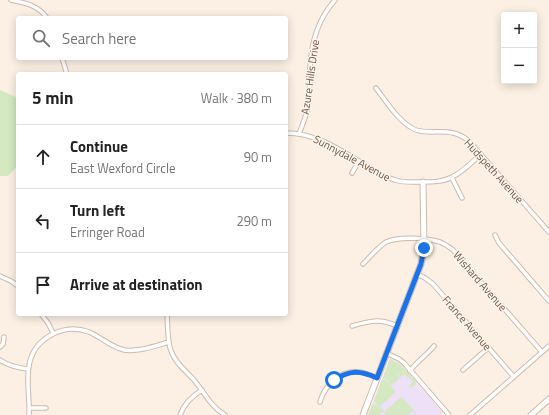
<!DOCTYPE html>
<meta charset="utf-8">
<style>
:root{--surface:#fff;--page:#f2f2f2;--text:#222;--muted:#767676;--line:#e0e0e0}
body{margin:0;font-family:"Titillium Web",sans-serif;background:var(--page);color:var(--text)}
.controls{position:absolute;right:12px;top:12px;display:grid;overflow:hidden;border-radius:4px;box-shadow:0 2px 10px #0003}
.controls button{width:36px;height:36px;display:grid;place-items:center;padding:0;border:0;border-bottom:1px solid var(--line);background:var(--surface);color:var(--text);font:20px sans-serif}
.stop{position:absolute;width:12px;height:12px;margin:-9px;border:3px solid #1a73e8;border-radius:50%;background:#fff}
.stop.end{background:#1a73e8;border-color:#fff;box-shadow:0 1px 4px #0008}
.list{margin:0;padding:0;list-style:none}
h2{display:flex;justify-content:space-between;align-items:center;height:52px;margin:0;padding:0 16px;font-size:17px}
h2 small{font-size:13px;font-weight:400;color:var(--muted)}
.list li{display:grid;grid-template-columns:26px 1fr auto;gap:12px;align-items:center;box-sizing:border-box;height:64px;padding:0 16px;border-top:1px solid var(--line)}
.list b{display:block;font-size:15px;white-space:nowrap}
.list p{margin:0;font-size:13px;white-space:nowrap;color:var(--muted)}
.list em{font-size:13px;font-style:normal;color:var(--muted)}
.icon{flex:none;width:22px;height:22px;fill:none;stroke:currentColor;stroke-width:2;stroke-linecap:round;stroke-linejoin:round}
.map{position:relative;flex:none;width:549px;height:415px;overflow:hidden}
.search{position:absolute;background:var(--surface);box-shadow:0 2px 10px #0003;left:16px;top:16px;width:272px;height:44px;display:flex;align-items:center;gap:10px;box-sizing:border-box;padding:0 14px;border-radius:4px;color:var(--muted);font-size:15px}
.panel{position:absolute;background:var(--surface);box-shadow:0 2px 10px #0003;left:16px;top:72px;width:272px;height:244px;border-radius:4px}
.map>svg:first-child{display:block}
</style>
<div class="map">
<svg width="549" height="415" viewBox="0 0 549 415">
<rect width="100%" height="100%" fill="#fbf0e3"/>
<!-- education -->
<path fill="#ede0f7" d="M 391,359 L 401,365 L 443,413 L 441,415 L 368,415 L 388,364 Z"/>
<!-- green -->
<path fill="#d4e8c2" d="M 0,90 L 18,98 L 18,165 L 8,176 L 0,176 Z
M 391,359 L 401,365 L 417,383 L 411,388 L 409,386 L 413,382 L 405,374 L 401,377 L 396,372 L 400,378 L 392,385 L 390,385 L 396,392 L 380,406 L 384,411 L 379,415 L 368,415 L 373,403 L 382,411 L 374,401 L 382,379 L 387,381 L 390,384 L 388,380 L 383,378 L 389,361 Z
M 401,397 L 403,398 L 416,413 L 416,414 L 412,411 L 408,415 L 386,415 L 384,412 Z"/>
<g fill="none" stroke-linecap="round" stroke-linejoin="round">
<defs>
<path id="street" d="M 11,0 C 25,3 38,5 47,18
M 62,58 L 67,74
M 376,88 C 386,101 400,124 416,130 C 428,134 441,130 453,133 C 459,134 464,137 469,141 L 549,232
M 286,133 C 317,133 342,151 367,166 C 376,172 385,177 395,180 C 404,183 413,182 422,182 C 432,182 443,182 452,177 C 463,172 472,162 481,154
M 299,134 C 303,123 308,112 309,101 C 310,90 309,79 310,68 C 311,43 319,18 335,0
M 352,173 L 359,161
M 452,178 L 462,198
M 495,235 L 499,243 L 549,301
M 363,264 C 370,257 378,247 386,242 C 399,236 427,238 440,242 C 445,244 449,247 453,250 L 542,352
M 417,274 L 425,278 L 433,284 L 514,377
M 0,276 L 11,281 L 18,286
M 41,314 L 48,323 L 53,333
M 167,314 C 168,326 167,340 171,351 C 176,364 186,371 194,380 C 204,392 211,407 225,415
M 352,326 C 369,321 380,318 397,326
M 0,347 L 3,344 L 4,337
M 386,353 L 399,359 L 404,363 L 449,415
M 0,360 C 9,366 18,368 28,369
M 463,370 L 488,348
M 410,371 C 417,361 427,355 434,346
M 320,402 C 325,384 341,370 359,372 C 366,373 371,375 377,378
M 29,408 L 46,408
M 29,415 C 30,400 26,381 29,366 C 33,339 63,322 89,332 C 101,337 111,347 124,350 C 139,352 155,346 169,342
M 180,415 C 184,404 192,396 202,390
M 470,415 L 549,346"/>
<path id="secondary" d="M 363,415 L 421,264 L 424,248 L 423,182
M 531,415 L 549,399"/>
</defs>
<!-- street casing -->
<use href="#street" stroke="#cebaad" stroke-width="5.5"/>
<!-- secondary casing -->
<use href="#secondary" stroke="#d1b9aa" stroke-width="7"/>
<!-- street -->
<use href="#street" stroke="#fff" stroke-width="3.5"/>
<!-- secondary -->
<use href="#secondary" stroke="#fff" stroke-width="5"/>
</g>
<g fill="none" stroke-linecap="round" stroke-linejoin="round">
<!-- route -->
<path stroke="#1a73e8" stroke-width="5" d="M 334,380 C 350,370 360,370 377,378 L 421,264 L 424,248"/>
</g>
<g text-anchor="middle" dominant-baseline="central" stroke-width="3" stroke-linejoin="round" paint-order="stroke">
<!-- street labels -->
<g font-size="11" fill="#72564a" stroke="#fef4e9">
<text transform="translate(310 77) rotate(-82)">Azure Hills Drive</text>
<text transform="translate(352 158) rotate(28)">Sunnydale Avenue</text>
<text transform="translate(494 171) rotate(48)">Hudspeth Avenue</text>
<text transform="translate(480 281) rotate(49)">Wishard Avenue</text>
<text transform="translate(467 323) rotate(49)">France Avenue</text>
</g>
</g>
</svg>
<div class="controls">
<button>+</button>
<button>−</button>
</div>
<div class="stop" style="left:334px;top:380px"></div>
<div class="stop end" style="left:424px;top:248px"></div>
<div class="search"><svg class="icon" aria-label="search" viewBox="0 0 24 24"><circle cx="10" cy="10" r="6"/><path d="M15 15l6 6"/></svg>Search here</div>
<section class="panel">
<h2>5 min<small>Walk · 380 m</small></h2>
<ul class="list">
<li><svg class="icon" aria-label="ahead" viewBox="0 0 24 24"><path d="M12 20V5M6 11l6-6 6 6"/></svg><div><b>Continue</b><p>East Wexford Circle</p></div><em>90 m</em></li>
<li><svg class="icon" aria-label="left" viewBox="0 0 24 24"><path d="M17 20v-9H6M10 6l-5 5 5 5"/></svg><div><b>Turn left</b><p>Erringer Road</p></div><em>290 m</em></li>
<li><svg class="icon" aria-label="arrive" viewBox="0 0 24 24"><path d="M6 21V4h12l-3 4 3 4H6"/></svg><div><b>Arrive at destination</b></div></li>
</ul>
</section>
</div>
